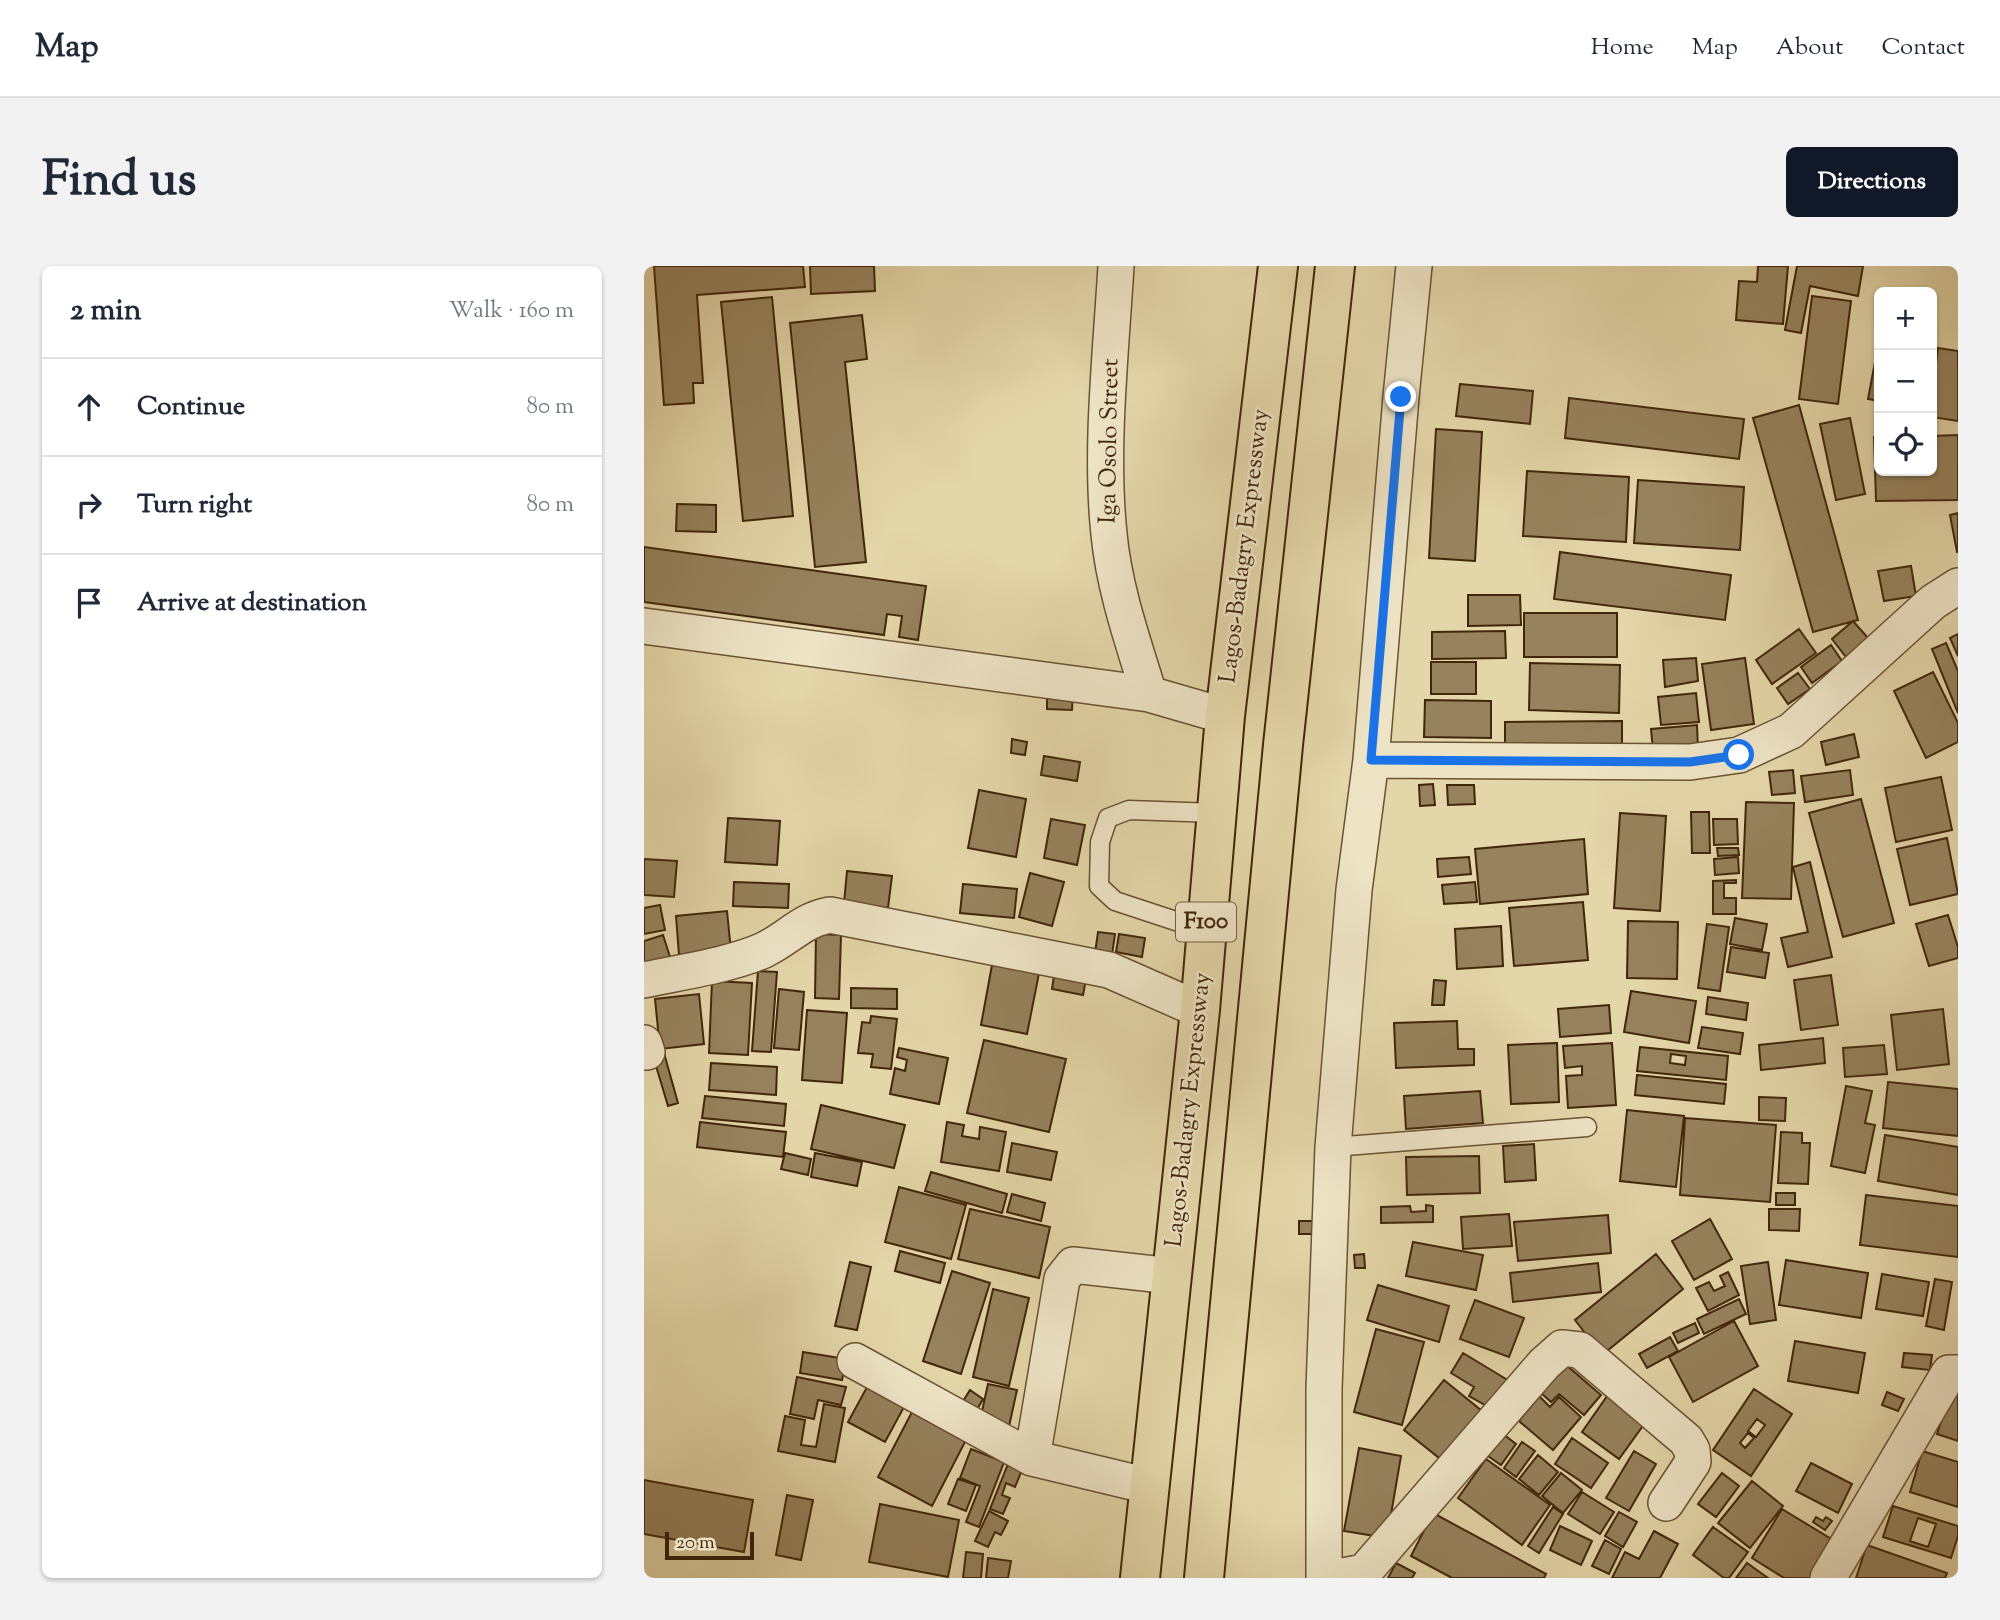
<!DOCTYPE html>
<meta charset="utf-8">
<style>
:root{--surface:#fff;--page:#f2f2f3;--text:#1f2937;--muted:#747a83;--line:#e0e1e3;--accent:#111827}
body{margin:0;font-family:"Sorts Mill Goudy",serif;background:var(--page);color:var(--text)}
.controls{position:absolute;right:21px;top:21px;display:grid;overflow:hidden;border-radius:10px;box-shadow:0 2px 5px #0004}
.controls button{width:63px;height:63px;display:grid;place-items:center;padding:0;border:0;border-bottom:2px solid var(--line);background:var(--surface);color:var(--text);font:35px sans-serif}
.scale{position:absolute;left:21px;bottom:18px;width:89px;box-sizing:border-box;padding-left:7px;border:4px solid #42260b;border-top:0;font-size:19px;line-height:24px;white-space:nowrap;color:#42260b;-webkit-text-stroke:5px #ede4c6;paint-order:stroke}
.stop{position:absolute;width:21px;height:21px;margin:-16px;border:5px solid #1a73e8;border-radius:50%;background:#fff}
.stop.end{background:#1a73e8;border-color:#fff;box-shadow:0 2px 7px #0008}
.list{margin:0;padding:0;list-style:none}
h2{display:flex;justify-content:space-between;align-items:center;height:91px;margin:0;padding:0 28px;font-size:30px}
h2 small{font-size:23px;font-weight:400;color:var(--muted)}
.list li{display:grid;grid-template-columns:46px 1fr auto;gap:21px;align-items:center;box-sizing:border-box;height:98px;padding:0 28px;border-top:2px solid var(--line)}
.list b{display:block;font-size:26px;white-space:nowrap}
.list em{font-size:23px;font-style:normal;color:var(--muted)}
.icon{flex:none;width:38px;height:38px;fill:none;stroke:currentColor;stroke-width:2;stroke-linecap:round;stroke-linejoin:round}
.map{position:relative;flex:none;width:1314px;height:1312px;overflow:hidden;border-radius:10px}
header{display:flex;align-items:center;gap:42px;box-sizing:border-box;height:98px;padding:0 35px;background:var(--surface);border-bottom:2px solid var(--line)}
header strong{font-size:33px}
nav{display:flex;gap:38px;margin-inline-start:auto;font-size:24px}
.intro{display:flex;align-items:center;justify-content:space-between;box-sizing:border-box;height:168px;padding:0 42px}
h1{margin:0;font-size:49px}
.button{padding:18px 32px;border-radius:10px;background:var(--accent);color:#fff;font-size:24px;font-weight:700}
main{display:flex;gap:42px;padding:0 42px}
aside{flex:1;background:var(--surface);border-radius:10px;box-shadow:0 2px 5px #0004}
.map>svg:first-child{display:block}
</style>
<header>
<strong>Map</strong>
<nav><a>Home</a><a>Map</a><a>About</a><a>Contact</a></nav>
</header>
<div class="intro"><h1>Find us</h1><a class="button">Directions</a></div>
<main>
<aside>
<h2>2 min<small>Walk · 160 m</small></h2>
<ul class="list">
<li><svg class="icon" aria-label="ahead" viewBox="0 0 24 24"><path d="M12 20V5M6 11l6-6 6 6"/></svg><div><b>Continue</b></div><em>80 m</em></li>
<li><svg class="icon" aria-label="right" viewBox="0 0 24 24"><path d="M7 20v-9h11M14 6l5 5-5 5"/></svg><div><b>Turn right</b></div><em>80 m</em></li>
<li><svg class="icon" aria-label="arrive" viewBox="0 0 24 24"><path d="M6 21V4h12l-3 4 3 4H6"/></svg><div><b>Arrive at destination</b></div></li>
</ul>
</aside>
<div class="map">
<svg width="1314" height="1312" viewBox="0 0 1314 1312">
<rect width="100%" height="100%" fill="#e3d6a8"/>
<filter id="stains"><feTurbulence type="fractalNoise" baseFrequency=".00286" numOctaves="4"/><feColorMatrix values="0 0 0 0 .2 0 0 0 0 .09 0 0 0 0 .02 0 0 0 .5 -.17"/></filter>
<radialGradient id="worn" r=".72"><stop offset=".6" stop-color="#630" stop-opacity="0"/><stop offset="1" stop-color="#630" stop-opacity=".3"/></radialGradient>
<!-- building -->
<path fill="#96825d" stroke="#42260b" stroke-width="2" fill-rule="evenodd" d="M 10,0 L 159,0 L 161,21 L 53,29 L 59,117 L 49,117 L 50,137 L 20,139 Z
M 166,0 L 230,0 L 231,25 L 167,28 Z
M 1114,0 L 1144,0 L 1139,58 L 1092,54 L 1095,15 L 1113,16 Z
M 1153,0 L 1219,0 L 1214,30 L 1166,20 L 1157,67 L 1141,64 Z
M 1168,30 L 1207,35 L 1194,138 L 1155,133 Z
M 128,31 L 149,250 L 99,255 L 77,36 Z
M 218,49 L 223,93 L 201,96 L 222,296 L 171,301 L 146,57 Z
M 1294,82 L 1314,85 L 1314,155 L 1288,151 L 1288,127 Z
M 1232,91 L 1235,92 L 1235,135 L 1224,133 Z
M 816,118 L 889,125 L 886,158 L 812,150 Z
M 925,132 L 1100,153 L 1095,193 L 921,172 Z
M 1155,139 L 1214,354 L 1169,366 L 1109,152 Z
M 1206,152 L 1221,228 L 1192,234 L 1176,158 Z
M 792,163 L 838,166 L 831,295 L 785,292 Z
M 1314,169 L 1314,234 L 1232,235 L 1230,171 L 1235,171 L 1235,205 L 1288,205 L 1288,170 Z
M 883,205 L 985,211 L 982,276 L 879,270 Z
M 994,214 L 1100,221 L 1096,284 L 990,277 Z
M 33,238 L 72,239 L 72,266 L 32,265 Z
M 1314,247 L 1314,286 L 1313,286 L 1306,249 Z
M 0,281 L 282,320 L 274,374 L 255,371 L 258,350 L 243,348 L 240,369 L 0,336 Z
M 916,286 L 1087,309 L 1081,354 L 910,333 Z
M 1267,300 L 1272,330 L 1240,335 L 1234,305 Z
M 824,329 L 876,329 L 877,359 L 824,360 Z
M 880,347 L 973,347 L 973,391 L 880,391 Z
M 1209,355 L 1224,372 L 1202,391 L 1188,373 Z
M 1155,363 L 1172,387 L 1128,418 L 1112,394 Z
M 861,365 L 862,392 L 788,393 L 788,366 Z
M 1314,368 L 1314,390 L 1306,372 Z
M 1302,377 L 1314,405 L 1314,447 L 1288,383 Z
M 1187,379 L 1198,395 L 1168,417 L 1157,401 Z
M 1052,392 L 1054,415 L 1021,421 L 1019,394 Z
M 1101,392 L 1110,458 L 1067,464 L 1058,398 Z
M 787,396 L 832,396 L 832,428 L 787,428 Z
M 886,397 L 976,399 L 975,447 L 885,444 Z
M 1289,406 L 1314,457 L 1314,476 L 1282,492 L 1250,425 Z
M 1154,407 L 1166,423 L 1144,438 L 1133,422 Z
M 403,424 L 429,424 L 428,444 L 403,443 Z
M 1052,427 L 1055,456 L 1017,459 L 1014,431 Z
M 781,434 L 847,435 L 847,472 L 780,471 Z
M 978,455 L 978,482 L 861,483 L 861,456 Z
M 1053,459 L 1054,483 L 1009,485 L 1007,463 Z
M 1210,468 L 1215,491 L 1182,499 L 1177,476 Z
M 368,473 L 383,476 L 381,489 L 367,487 Z
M 400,490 L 436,496 L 433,515 L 397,509 Z
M 1149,504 L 1151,527 L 1128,529 L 1125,506 Z
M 1206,504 L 1209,529 L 1161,536 L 1157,510 Z
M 1297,511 L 1308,564 L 1252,576 L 1241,522 Z
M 789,518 L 791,539 L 776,540 L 775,519 Z
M 803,519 L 830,519 L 831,538 L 804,539 Z
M 335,524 L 382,533 L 372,591 L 324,582 Z
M 1217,533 L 1250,657 L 1199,671 L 1165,547 Z
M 1102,536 L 1150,537 L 1147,633 L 1098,632 Z
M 1047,546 L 1065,546 L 1066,587 L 1048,587 Z
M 976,547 L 1022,550 L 1016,645 L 970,642 Z
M 84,552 L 136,555 L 133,599 L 81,596 Z
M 407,553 L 441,559 L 433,599 L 400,592 Z
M 1069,553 L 1093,553 L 1094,578 L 1070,579 Z
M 1303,572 L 1314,628 L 1266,639 L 1253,583 Z
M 940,573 L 944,628 L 836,638 L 831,583 Z
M 1073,582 L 1094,582 L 1095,589 L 1074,590 Z
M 825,591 L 827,608 L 794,611 L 793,593 Z
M 1094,591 L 1095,607 L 1071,609 L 1070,593 Z
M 0,593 L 33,595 L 30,631 L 0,629 Z
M 1166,596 L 1188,691 L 1144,701 L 1137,672 L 1164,666 L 1149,601 Z
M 203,605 L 248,610 L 244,642 L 200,637 Z
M 386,607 L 420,616 L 408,660 L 375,651 Z
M 1092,614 L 1092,617 L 1080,617 L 1080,632 L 1092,632 L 1092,648 L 1069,648 L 1069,615 Z
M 90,616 L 145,618 L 144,642 L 89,640 Z
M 831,616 L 833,636 L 800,638 L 798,619 Z
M 319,618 L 373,623 L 370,652 L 316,647 Z
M 939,636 L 944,694 L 870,700 L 865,642 Z
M 16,639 L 21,664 L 0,668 L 0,642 Z
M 83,645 L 87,685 L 35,689 L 32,650 Z
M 1304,649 L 1314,681 L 1314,692 L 1285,700 L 1272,658 Z
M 1091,652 L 1123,658 L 1118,684 L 1086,678 Z
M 984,655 L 1034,656 L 1033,713 L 983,712 Z
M 1063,658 L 1085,661 L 1076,725 L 1054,722 Z
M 857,660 L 859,700 L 813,703 L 811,663 Z
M 454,666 L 471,668 L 468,689 L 451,687 Z
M 172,668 L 197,669 L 195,733 L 171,732 Z
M 475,668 L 501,672 L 498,691 L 472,686 Z
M 19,669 L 27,694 L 0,703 L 0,675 Z
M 1087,681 L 1125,687 L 1121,712 L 1083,706 Z
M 350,688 L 397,697 L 383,768 L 337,759 Z
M 411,703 L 443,708 L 439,729 L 408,723 Z
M 114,705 L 133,706 L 127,786 L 108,785 Z
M 1187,709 L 1194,759 L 1157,764 L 1150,714 Z
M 790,714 L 802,715 L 800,739 L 788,739 Z
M 68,715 L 108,717 L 104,789 L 65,787 Z
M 207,722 L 253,723 L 253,743 L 207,742 Z
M 135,723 L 160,726 L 155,784 L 130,782 Z
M 987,725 L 1052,735 L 1045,777 L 980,766 Z
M 55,728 L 60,778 L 16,783 L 11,733 Z
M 1064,731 L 1104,737 L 1102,754 L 1062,748 Z
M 965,739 L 967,767 L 916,771 L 914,743 Z
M 1299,743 L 1305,798 L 1253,804 L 1247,749 Z
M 163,744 L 203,747 L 198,817 L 158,814 Z
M 227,750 L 253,753 L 247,803 L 227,801 L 229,788 L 214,787 L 218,756 L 226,757 Z
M 813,755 L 814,783 L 830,783 L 830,799 L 752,802 L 750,757 Z
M 1058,761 L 1099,767 L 1096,788 L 1054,782 Z
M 1179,772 L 1181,797 L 1117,804 L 1115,779 Z
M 340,774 L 422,793 L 405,866 L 323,847 Z
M 913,777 L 915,836 L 867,838 L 864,779 Z
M 968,777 L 972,839 L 924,842 L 922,810 L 938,809 L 938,800 L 921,802 L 919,780 Z
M 1240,779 L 1243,808 L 1201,811 L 1199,782 Z
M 996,781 L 1084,790 L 1082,814 L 993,805 ZM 1027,788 L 1042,790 L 1041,799 L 1026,797 Z
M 255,782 L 304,792 L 295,838 L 246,828 L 251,802 L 261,805 L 263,794 L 253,791 Z
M 20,787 L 34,837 L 24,840 L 9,790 Z
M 67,797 L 133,801 L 132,829 L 65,824 Z
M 993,809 L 1082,818 L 1080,838 L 991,829 Z
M 1244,816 L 1314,823 L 1314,870 L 1239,862 Z
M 1202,820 L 1228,825 L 1221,857 L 1231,859 L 1221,907 L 1187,900 Z
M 836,825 L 839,857 L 762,863 L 760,830 Z
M 61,830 L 142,838 L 140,860 L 58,852 Z
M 1115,831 L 1142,832 L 1141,855 L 1115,854 Z
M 177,839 L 261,859 L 250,902 L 167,883 Z
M 983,844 L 1040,850 L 1032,921 L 976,915 Z
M 1041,852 L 1132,859 L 1126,936 L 1036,929 Z
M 56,856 L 142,866 L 139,891 L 53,881 Z
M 303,856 L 320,859 L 318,870 L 335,873 L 336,861 L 362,866 L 355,905 L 297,896 Z
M 1137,866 L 1158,867 L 1158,877 L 1166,877 L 1164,918 L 1134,917 Z
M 1241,869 L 1314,881 L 1314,929 L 1234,915 Z
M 368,877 L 413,886 L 407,914 L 363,906 Z
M 890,878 L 892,914 L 861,916 L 859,880 Z
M 141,887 L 167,893 L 164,909 L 137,903 Z
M 171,887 L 218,896 L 213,920 L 167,911 Z
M 835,890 L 836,927 L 763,929 L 762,891 Z
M 287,906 L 363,928 L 358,947 L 281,925 Z
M 255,921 L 322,939 L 307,993 L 241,976 Z
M 1132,927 L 1151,927 L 1151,939 L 1132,939 Z
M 368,928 L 401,937 L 397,955 L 363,946 Z
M 1222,929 L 1314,940 L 1314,991 L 1216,979 Z
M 782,939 L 789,940 L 789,956 L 737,957 L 737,941 L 766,940 L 767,946 L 782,945 Z
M 326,943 L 406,961 L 395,1012 L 314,993 Z
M 1125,943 L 1156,943 L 1155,965 L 1125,964 Z
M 865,948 L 868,980 L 819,983 L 817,951 Z
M 964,949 L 967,987 L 874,995 L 870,956 Z
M 1066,953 L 1088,993 L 1050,1014 L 1028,975 Z
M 655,955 L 671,955 L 672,968 L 655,968 Z
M 769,976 L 839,989 L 832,1024 L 762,1010 Z
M 256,985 L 301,997 L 296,1017 L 251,1005 Z
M 720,988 L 721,1002 L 711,1002 L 710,989 Z
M 1012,988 L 1039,1023 L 958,1089 L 931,1054 Z
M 1142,994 L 1224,1007 L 1217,1052 L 1135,1039 Z
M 206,996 L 227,1001 L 213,1064 L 191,1060 Z
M 1124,996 L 1132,1054 L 1106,1058 L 1097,1000 Z
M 954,997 L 957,1026 L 869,1036 L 866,1007 Z
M 308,1005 L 346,1017 L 317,1108 L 279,1095 Z
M 1084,1006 L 1095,1029 L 1064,1045 L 1052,1022 L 1065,1016 L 1070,1025 L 1081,1020 L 1076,1010 Z
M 1238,1008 L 1285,1016 L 1279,1050 L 1232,1043 Z
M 1291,1013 L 1308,1016 L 1300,1064 L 1282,1060 Z
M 734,1019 L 805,1040 L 795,1076 L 723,1054 Z
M 349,1023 L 385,1032 L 365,1120 L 329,1111 Z
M 1095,1033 L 1102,1048 L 1060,1068 L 1053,1053 Z
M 831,1034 L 880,1052 L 865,1091 L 816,1073 Z
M 1090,1055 L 1114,1100 L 1049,1136 L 1025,1091 Z
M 1051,1057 L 1055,1067 L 1034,1077 L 1029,1067 Z
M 732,1063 L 780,1076 L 758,1159 L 710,1146 Z
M 1026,1071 L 1034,1085 L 1003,1102 L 995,1088 Z
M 1151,1075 L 1221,1087 L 1214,1127 L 1144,1115 Z
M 159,1086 L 202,1093 L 198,1114 L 156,1107 Z
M 819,1087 L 867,1116 L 850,1144 L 825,1130 L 830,1121 L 807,1107 Z
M 1260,1087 L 1288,1089 L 1286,1104 L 1258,1101 Z
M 921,1098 L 957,1129 L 940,1149 L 915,1128 L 907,1136 L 896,1126 Z
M 229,1110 L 266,1130 L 241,1176 L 204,1156 Z
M 153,1111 L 202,1121 L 197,1139 L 174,1134 L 170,1153 L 146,1148 Z
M 800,1114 L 844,1150 L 804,1199 L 760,1164 Z
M 344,1118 L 373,1124 L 364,1165 L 335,1159 Z
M 1308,1122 L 1314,1124 L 1314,1175 L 1293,1168 Z
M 968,1123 L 1006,1150 L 975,1193 L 938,1166 Z
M 1110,1123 L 1148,1148 L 1107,1210 L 1069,1184 ZM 1113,1153 L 1121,1159 L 1112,1171 L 1104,1165 ZM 1104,1167 L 1110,1172 L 1101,1182 L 1096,1177 Z
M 326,1124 L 339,1133 L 330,1149 L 316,1140 Z
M 1243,1126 L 1260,1133 L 1254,1145 L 1238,1139 Z
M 895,1130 L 906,1141 L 915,1131 L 937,1151 L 909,1184 L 875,1155 Z
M 180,1138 L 201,1142 L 191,1196 L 134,1185 L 141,1150 L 161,1154 L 157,1179 L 172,1181 Z
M 269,1144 L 323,1172 L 288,1240 L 234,1211 Z
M 859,1168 L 872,1178 L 857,1199 L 844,1190 Z
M 928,1172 L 964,1197 L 947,1222 L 911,1198 Z
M 878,1176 L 891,1185 L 872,1211 L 860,1202 Z
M 715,1182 L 757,1190 L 743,1272 L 700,1265 Z
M 327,1183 L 360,1196 L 335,1261 L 322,1256 L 336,1220 L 316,1212 Z
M 990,1185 L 1012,1198 L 985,1245 L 962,1232 Z
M 1278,1185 L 1314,1196 L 1314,1241 L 1266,1226 Z
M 894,1189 L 914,1206 L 895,1229 L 875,1213 Z
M 842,1193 L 906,1239 L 878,1279 L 814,1232 Z
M 1167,1197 L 1208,1218 L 1194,1247 L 1152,1225 Z
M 364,1198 L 378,1204 L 371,1221 L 362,1217 L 358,1229 L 366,1232 L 359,1248 L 346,1243 Z
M 917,1207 L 938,1224 L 919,1247 L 898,1230 Z
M 1078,1207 L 1095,1220 L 1072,1251 L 1054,1238 Z
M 314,1213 L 332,1219 L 322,1245 L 304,1238 Z
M 0,1214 L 109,1234 L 100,1286 L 0,1268 Z
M 1108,1215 L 1139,1240 L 1106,1282 L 1074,1257 Z
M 938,1226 L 970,1246 L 956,1268 L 924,1248 Z
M 143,1229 L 169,1234 L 157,1294 L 132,1289 Z
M 236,1238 L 315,1254 L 304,1311 L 225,1296 Z
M 1249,1240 L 1314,1260 L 1314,1270 L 1307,1292 L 1239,1271 ZM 1274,1252 L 1292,1258 L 1284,1281 L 1266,1275 Z
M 909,1241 L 919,1248 L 895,1287 L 884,1280 Z
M 1138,1243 L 1189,1274 L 1166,1312 L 1140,1312 L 1108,1292 Z
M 345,1245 L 364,1255 L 357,1269 L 351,1266 L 344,1281 L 331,1275 Z
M 975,1246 L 993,1256 L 979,1281 L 961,1270 Z
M 789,1247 L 902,1308 L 900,1312 L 808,1312 L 767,1290 Z
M 1172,1251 L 1179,1255 L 1182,1251 L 1188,1255 L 1181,1264 L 1169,1256 Z
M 916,1260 L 948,1275 L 937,1299 L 906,1284 Z
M 1069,1261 L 1104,1286 L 1085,1312 L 1080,1312 L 1049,1289 Z
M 1010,1265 L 1034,1278 L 1016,1312 L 968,1312 L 981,1286 L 995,1293 Z
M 961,1274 L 977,1283 L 965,1308 L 948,1300 Z
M 1223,1279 L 1303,1307 L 1301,1312 L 1212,1312 Z
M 322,1286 L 339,1288 L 337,1312 L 319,1312 Z
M 344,1292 L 367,1295 L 364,1312 L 342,1312 Z
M 752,1297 L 771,1307 L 768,1312 L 744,1312 Z
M 1103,1297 L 1124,1312 L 1092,1312 Z"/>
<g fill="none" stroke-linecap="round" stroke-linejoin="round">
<defs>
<path id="service" d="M 562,665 L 471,635 L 455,620 L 456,576 L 464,552 L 485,544 L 572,547
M 689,881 L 943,861"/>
<path id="minor" d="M 472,0 C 467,85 456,183 465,268 C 470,322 489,376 505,428
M 0,360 L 505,428 L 581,450
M 727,494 L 1046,496 L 1095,489 L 1147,465 L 1289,336 L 1314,320
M 0,714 C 37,706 87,699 120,684 C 145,672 158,654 186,649 L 465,704 L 556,744
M 0,777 L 3,786
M 211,1095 L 388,1192
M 505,1220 L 388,1192 L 418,1013 L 429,999 L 528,1010
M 680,1312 L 680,1123 L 689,881 L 710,624 L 727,494 L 757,131 L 770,0
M 689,1312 L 720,1306 L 900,1098 L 918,1082 L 936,1084 L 1042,1174 L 1048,1184 L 1049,1196 L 1022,1237
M 1184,1312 L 1305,1107 L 1314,1107"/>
<path id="trunk" d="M 496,1312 L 556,744 L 581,450 L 634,0
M 560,1312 L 639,479 L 691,0"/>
</defs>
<!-- service casing -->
<use href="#service" stroke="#6a5232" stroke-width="21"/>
<!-- minor casing -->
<use href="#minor" stroke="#6a5232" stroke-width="38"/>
<!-- trunk casing -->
<use href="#trunk" stroke="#42260b" stroke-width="42"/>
<!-- service -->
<use href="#service" stroke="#ede4c6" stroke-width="18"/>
<!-- minor -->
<use href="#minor" stroke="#ede4c6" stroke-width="35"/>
<!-- trunk -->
<use href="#trunk" stroke="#e3d6a8" stroke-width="38"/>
</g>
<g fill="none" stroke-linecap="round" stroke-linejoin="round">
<!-- route -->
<path stroke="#1a73e8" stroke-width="9" d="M 757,131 L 727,494 L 1046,496 L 1095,489"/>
</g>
<g text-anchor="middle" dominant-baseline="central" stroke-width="5" stroke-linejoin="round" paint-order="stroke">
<!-- shield labels -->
<rect fill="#ede4c6" stroke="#755f43" stroke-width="2" x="532" y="636.5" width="60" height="39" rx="5"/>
<g font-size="23" font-weight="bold" fill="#42260b">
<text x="562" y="656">F100</text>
</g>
<!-- street labels -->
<g font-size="24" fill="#42260b" stroke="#ede4c6">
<text transform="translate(466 175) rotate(-89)">Iga Osolo Street</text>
<text transform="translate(601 280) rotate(-83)">Lagos-Badagry Expressway</text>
<text transform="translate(545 844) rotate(-84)">Lagos-Badagry Expressway</text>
</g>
</g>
<rect width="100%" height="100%" filter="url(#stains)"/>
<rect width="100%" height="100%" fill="url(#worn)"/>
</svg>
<div class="controls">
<button>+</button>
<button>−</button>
<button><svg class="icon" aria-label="locate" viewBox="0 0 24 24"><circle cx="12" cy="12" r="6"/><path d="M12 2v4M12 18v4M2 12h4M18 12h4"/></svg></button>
</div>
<div class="scale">20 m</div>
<div class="stop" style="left:1095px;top:489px"></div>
<div class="stop end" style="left:757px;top:131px"></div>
</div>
</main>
